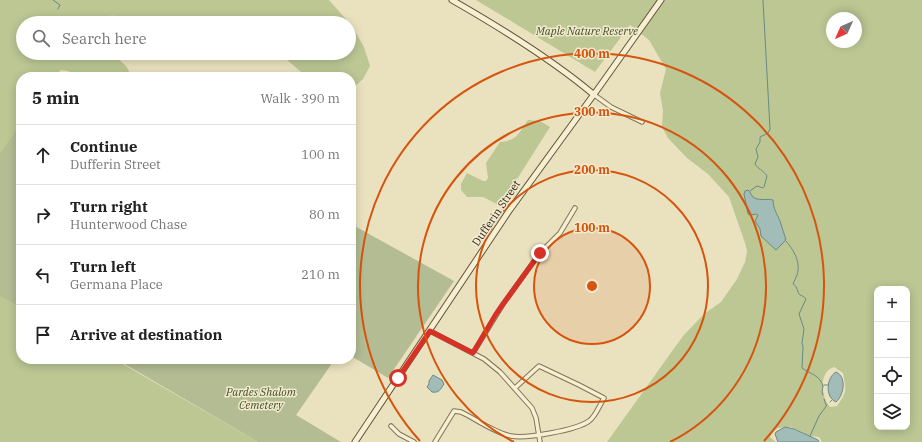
<!DOCTYPE html>
<meta charset="utf-8">
<style>
:root{--surface:#fff;--page:#f2f2f2;--text:#222;--muted:#767676;--line:#e0e0e0}
body{margin:0;font-family:"IBM Plex Serif",serif;background:var(--page);color:var(--text)}
.controls{position:absolute;right:12px;bottom:12px;display:grid;overflow:hidden;border-radius:8px;box-shadow:0 2px 10px #0003}
.controls button{width:36px;height:36px;display:grid;place-items:center;padding:0;border:0;border-bottom:1px solid var(--line);background:var(--surface);color:var(--text);font:20px sans-serif}
.compass{position:absolute;left:826px;top:12px;width:36px;height:36px;border-radius:50%;background:var(--surface);box-shadow:0 2px 10px #0003;rotate:225deg}
.stop{position:absolute;width:12px;height:12px;margin:-9px;border:3px solid #d93025;border-radius:50%;background:#fff}
.stop.end{background:#d93025;border-color:#fff;box-shadow:0 1px 4px #0008}
.list{margin:0;padding:0;list-style:none}
h2{display:flex;justify-content:space-between;align-items:center;height:52px;margin:0;padding:0 16px;font-size:17px}
h2 small{font-size:13px;font-weight:400;color:var(--muted)}
.list li{display:grid;grid-template-columns:26px 1fr auto;gap:12px;align-items:center;box-sizing:border-box;height:60px;padding:0 16px;border-top:1px solid var(--line)}
.list b{display:block;font-size:15px;white-space:nowrap}
.list p{margin:0;font-size:13px;white-space:nowrap;color:var(--muted)}
.list em{font-size:13px;font-style:normal;color:var(--muted)}
.icon{flex:none;width:22px;height:22px;fill:none;stroke:currentColor;stroke-width:2;stroke-linecap:round;stroke-linejoin:round}
.map{position:relative;flex:none;width:922px;height:442px;overflow:hidden}
.search{position:absolute;background:var(--surface);box-shadow:0 2px 10px #0003;left:16px;top:16px;width:340px;height:44px;display:flex;align-items:center;gap:10px;box-sizing:border-box;padding:0 14px;border-radius:22px;color:var(--muted);font-size:15px}
.panel{position:absolute;background:var(--surface);box-shadow:0 2px 10px #0003;left:16px;top:72px;width:340px;height:292px;border-radius:16px}
.map>svg:first-child{display:block}
</style>
<div class="map">
<svg width="922" height="442" viewBox="0 0 922 442">
<rect width="100%" height="100%" fill="#eae2bf"/>
<!-- green -->
<path fill="#bcc794" fill-rule="evenodd" d="M 0,0 L 329,0 L 352,26 L 364,47 L 370,66 L 363,79 L 351,90 L 351,77 L 307,77 L 279,53 L 349,53 L 349,23 L 146,23 C 139,22 113,14 110,16 C 107,17 105,21 102,23 L 23,23 L 23,53 L 112,53 L 126,66 L 129,71 L 128,77 L 78,77 L 68,71 L 61,70 L 53,77 L 21,77 L 21,359 L 114,359 L 258,442 L 0,442 Z
M 476,0 L 922,0 L 922,442 L 822,442 L 819,437 L 810,436 L 791,427 L 778,428 L 772,433 L 770,437 L 776,442 L 607,442 L 683,336 L 704,314 L 721,302 L 737,279 L 745,262 L 747,251 L 745,243 L 729,197 L 708,174 L 687,158 L 668,138 L 662,127 L 663,111 L 660,93 L 666,69 L 649,40 L 630,25 L 595,72 ZM 832,18 L 856,18 L 856,42 L 832,42 ZM 877,289 L 907,289 L 907,427 L 877,427 ZM 834,367 L 843,373 C 846,390 848,391 837,406 L 830,407 C 821,397 818,372 834,367 Z
M 528,120 L 540,121 L 550,127 L 519,176 L 497,204 L 483,197 L 467,197 L 461,190 L 461,184 L 467,173 L 483,181 L 486,181 L 488,178 L 486,163 L 500,142 C 518,140 518,134 528,120 Z"/>
<!-- cemetery -->
<path fill="#b3bc93" d="M 21,123 L 21,307 L 0,296 L 0,154 Z
M 351,224 L 454,281 L 388,378 L 351,356 Z
M 116,359 L 335,359 L 296,415 L 341,442 L 258,442 Z"/>
<!-- water -->
<path fill="#a2bcb7" stroke="#6a8985" d="M 748,190 C 750,192 751,194 752,196 C 758,202 767,198 773,200 C 773,208 777,214 780,221 C 782,228 784,233 786,240 L 776,250 L 761,236 L 760,229 L 755,221 L 758,215 L 756,214 L 751,215 L 748,214 L 744,194 L 745,191 Z
M 836,372 C 847,377 844,395 836,402 C 825,397 826,378 836,372 Z
M 433,375 L 442,380 L 444,384 C 440,390 439,393 432,392 L 427,387 L 429,384 L 429,381 Z
M 785,427 L 794,429 L 818,440 L 819,442 L 778,442 L 775,434 L 776,432 Z"/>
<g fill="none" stroke-linecap="round" stroke-linejoin="round">
<!-- stream -->
<path stroke="#6a8985" stroke-width="1" d="M 53,0 L 60,5 L 58,9
M 763,0 L 770,129 L 768,133 L 760,137 L 760,142 L 756,149 L 758,157 L 755,164 C 758,169 763,170 767,176 L 764,187
M 750,191 L 757,186 L 763,188
M 785,240 C 794,250 801,262 797,275 C 796,278 794,281 793,284 C 797,286 797,290 799,294 C 801,296 804,296 806,299 L 799,314 L 804,329 L 802,343 L 803,347 L 802,368 C 810,374 820,375 823,386
M 824,385 L 828,385
M 823,386 L 822,392 L 823,395
M 824,399 L 826,405
M 830,402 L 832,400
M 810,436 L 819,416 L 827,405"/>
<defs>
<path id="street" d="M 593,94 L 611,107 L 642,122
M 430,331 L 484,359 L 500,372 L 532,408 L 536,418 L 540,442
M 473,353 L 503,304 L 540,253 L 560,233 L 575,208
M 391,426 L 399,434 L 414,442
M 435,442 L 454,411 L 461,412 C 476,419 495,433 511,436 C 526,439 577,430 589,421 C 596,416 599,406 604,398 L 579,385 L 539,366 L 515,388"/>
<path id="secondary" d="M 452,0 C 501,28 550,58 593,94
M 355,442 L 509,211 L 600,86 L 661,0"/>
</defs>
<!-- street casing -->
<use href="#street" stroke="#827359" stroke-width="5.5"/>
<!-- secondary casing -->
<use href="#secondary" stroke="#63543c" stroke-width="7"/>
<!-- street -->
<use href="#street" stroke="#f6efd1" stroke-width="3.5"/>
<!-- secondary -->
<use href="#secondary" stroke="#f6efd1" stroke-width="5"/>
</g>
<g fill="none" stroke-linecap="round" stroke-linejoin="round">
<!-- route -->
<path stroke="#d93025" stroke-width="5" d="M 398,378 L 430,331 L 473,353 L 496,314 L 540,253"/>
</g>
<!-- distance rings -->
<circle cx="592" cy="286" r="58" fill="#d6540e" fill-opacity=".12"/>
<g fill="none" stroke="#d6540e" stroke-width="2">
<circle cx="592" cy="286" r="58"/>
<circle cx="592" cy="286" r="116"/>
<path d="M514 442A174 174 0 1 1 670 442"/>
<path d="M420 441A232 232 0 1 1 764 441"/>
</g>
<g text-anchor="middle" dominant-baseline="central" stroke-width="3" stroke-linejoin="round" paint-order="stroke">
<!-- park labels -->
<g font-size="11" font-style="italic" fill="#3f4d24" stroke="#f2ebce">
<text x="587" y="31">Maple Nature Reserve</text>
<text x="261" y="392">Pardes Shalom<tspan x="261" dy="13">Cemetery</tspan></text>
</g>
<!-- street labels -->
<g font-size="11" fill="#32291c" stroke="#f2ebce">
<text transform="translate(496 213) rotate(-56)">Dufferin Street</text>
</g>
</g>
<circle cx="592" cy="286" r="6" fill="#d6540e" stroke="#f2ebce" stroke-width="2"/>
<g font-size="12" text-anchor="middle" font-weight="bold" fill="#d6540e" stroke="#f2ebce" stroke-width="3" stroke-linejoin="round" paint-order="stroke">
<text x="592" y="58">400 m</text>
<text x="592" y="116">300 m</text>
<text x="592" y="174">200 m</text>
<text x="592" y="232">100 m</text>
</g>
</svg>
<div class="controls">
<button>+</button>
<button>−</button>
<button><svg class="icon" aria-label="locate" viewBox="0 0 24 24"><circle cx="12" cy="12" r="6"/><path d="M12 2v4M12 18v4M2 12h4M18 12h4"/></svg></button>
<button><svg class="icon" aria-label="layers" viewBox="0 0 24 24"><path d="M12 4l9 5-9 5-9-5zM3 14l9 5 9-5"/></svg></button>
</div>
<svg class="compass" viewBox="-18 -18 36 36"><path d="M0-13l5 13h-10z" fill="#e53935"/><path d="M0 13l5-13h-10z" fill="#767676"/></svg>
<div class="stop" style="left:398px;top:378px"></div>
<div class="stop end" style="left:540px;top:253px"></div>
<div class="search"><svg class="icon" aria-label="search" viewBox="0 0 24 24"><circle cx="10" cy="10" r="6"/><path d="M15 15l6 6"/></svg>Search here</div>
<section class="panel">
<h2>5 min<small>Walk · 390 m</small></h2>
<ul class="list">
<li><svg class="icon" aria-label="ahead" viewBox="0 0 24 24"><path d="M12 20V5M6 11l6-6 6 6"/></svg><div><b>Continue</b><p>Dufferin Street</p></div><em>100 m</em></li>
<li><svg class="icon" aria-label="right" viewBox="0 0 24 24"><path d="M7 20v-9h11M14 6l5 5-5 5"/></svg><div><b>Turn right</b><p>Hunterwood Chase</p></div><em>80 m</em></li>
<li><svg class="icon" aria-label="left" viewBox="0 0 24 24"><path d="M17 20v-9H6M10 6l-5 5 5 5"/></svg><div><b>Turn left</b><p>Germana Place</p></div><em>210 m</em></li>
<li><svg class="icon" aria-label="arrive" viewBox="0 0 24 24"><path d="M6 21V4h12l-3 4 3 4H6"/></svg><div><b>Arrive at destination</b></div></li>
</ul>
</section>
</div>
